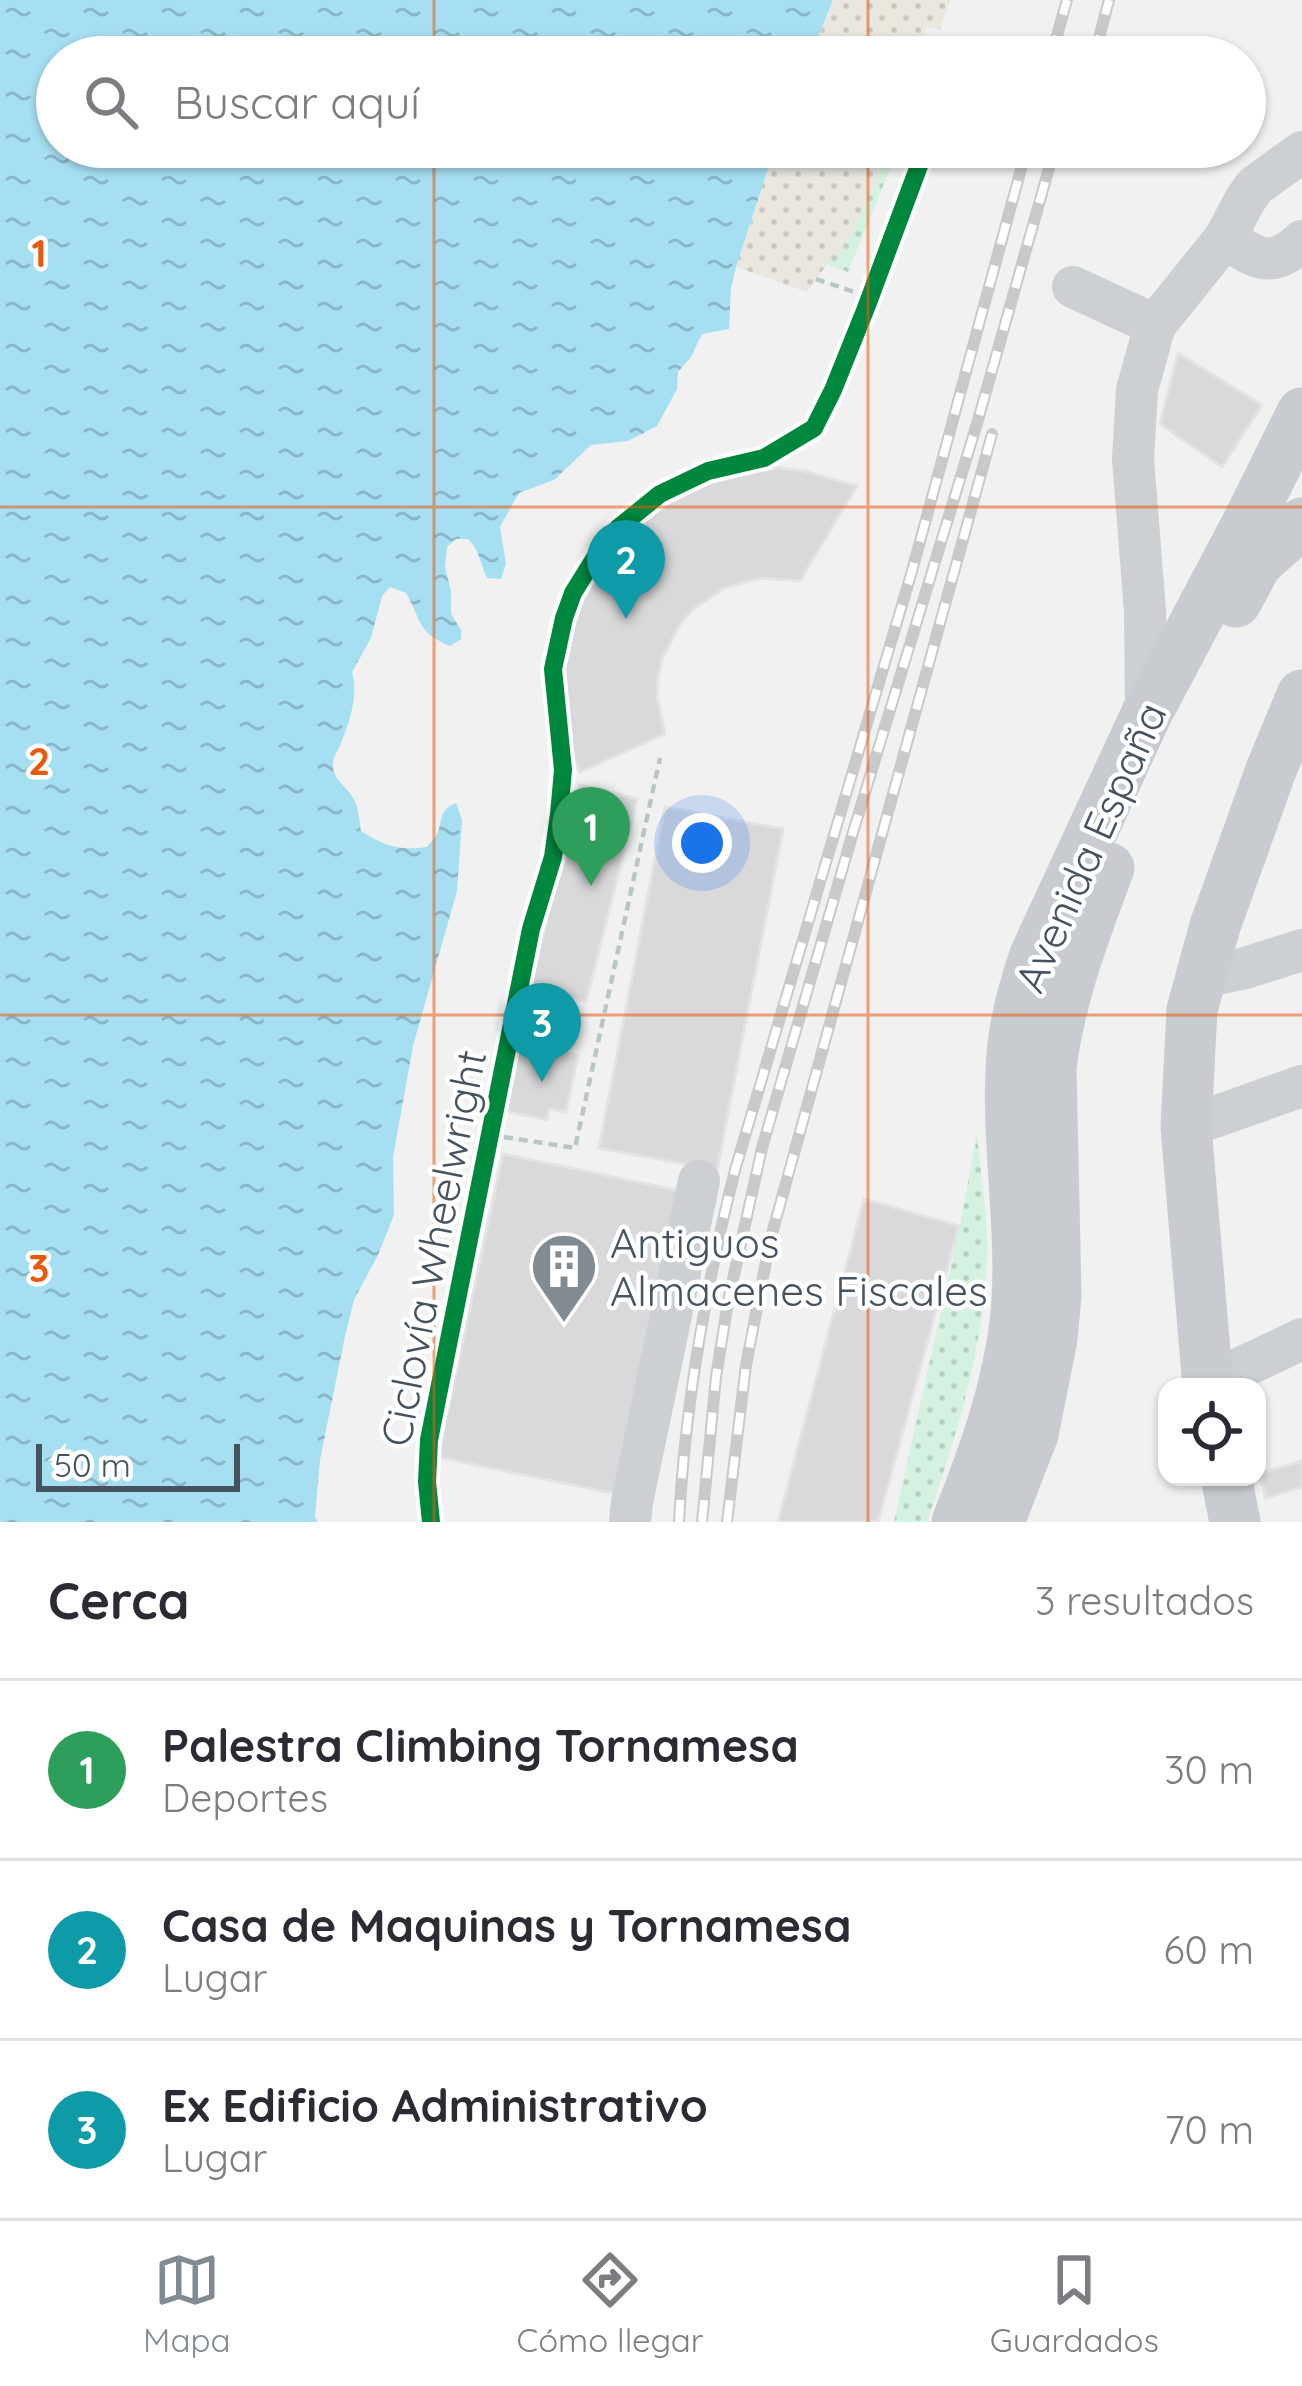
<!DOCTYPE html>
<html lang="es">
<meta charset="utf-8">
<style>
:root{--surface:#fff;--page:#f2f2f3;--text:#2b2b33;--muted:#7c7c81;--line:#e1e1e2;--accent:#828a92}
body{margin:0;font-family:Quicksand,sans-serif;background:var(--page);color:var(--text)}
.controls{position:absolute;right:36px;bottom:36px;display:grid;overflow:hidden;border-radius:24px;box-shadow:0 3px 9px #0004}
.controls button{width:108px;height:108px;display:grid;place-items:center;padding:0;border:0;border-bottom:3px solid var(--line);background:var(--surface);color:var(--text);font:60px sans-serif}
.scale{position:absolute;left:36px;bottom:30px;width:204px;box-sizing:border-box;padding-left:12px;border:6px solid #46525f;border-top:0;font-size:33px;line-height:42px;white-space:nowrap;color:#46525f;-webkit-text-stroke:9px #fff;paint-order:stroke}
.you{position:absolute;left:702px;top:843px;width:42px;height:42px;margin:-30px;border:9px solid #fff;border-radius:50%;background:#1a73e8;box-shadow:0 0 0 18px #1a73e833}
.badge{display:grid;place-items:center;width:78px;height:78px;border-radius:50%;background:var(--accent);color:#fff;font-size:39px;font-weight:700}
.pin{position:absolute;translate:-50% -99px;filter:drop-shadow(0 3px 6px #0008)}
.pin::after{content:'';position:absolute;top:63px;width:42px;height:36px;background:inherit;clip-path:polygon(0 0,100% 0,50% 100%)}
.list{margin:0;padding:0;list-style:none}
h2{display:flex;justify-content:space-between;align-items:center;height:156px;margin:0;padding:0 48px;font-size:51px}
h2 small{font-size:39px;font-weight:400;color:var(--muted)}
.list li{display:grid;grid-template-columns:78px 1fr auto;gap:36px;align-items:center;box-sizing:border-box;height:180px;padding:0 48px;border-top:3px solid var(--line)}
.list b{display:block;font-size:45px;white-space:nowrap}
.list p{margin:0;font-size:39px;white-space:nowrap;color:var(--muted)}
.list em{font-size:39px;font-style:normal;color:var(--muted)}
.icon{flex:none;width:66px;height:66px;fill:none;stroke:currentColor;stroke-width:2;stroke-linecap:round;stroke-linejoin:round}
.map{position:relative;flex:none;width:1302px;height:1522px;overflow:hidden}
.search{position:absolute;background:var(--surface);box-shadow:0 3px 9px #0004;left:36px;right:36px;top:36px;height:132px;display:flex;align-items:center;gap:30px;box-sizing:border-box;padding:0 42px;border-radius:66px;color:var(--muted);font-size:45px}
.sheet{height:696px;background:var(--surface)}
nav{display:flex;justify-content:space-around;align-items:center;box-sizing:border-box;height:168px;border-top:3px solid var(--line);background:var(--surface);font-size:33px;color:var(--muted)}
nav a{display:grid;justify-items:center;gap:6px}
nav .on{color:var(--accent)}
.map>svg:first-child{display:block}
</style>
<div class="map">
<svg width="1302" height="1522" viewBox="0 0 1302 1522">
<defs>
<pattern id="grass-dots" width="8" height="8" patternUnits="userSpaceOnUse" patternTransform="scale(3)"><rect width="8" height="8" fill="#d4f2e1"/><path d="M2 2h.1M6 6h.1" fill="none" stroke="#b7d1c3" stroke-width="1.8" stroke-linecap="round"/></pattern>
<pattern id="sand-dots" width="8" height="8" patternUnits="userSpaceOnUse" patternTransform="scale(3)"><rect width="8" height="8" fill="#e9e7e0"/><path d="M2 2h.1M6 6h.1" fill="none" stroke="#c9c8c3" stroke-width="1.8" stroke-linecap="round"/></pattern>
<pattern id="water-ripples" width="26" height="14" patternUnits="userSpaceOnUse" patternTransform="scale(3)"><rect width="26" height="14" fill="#a6dff2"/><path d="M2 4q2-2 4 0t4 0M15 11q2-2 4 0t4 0" fill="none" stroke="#89b7c7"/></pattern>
</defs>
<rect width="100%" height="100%" fill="#f2f1f1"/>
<!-- grass -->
<path fill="url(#grass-dots)" d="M 881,147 L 898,149 L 848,272 L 827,264 L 845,247 L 877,180 Z
M 977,1131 C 980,1173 989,1218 987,1260 C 983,1351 956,1437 927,1522 L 894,1522 L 960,1226 Z"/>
<!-- sand -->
<path fill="url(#sand-dots)" d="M 833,0 L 950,0 L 940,30 L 927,27 L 914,57 L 810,57 Z
M 775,147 L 881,147 L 877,179 L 845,247 L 827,264 L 807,292 L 736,267 Z"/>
<!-- water -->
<path fill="url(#water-ripples)" d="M 0,0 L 833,0 L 810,57 L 57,57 L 57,147 L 775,147 L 736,267 L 731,288 L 729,329 L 702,334 L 691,357 L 678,372 L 677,389 L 657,426 L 628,441 L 591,445 L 554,480 L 519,493 L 500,527 L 506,564 L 501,579 L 487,578 C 480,563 480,551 468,539 L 456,539 L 447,547 L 445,567 L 451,591 L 451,614 L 461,630 L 461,639 L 450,646 C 415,631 423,622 406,593 L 390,587 L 382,596 L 371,638 L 352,672 C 359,696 349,723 340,746 C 338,751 333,757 333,763 C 332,779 344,784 351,795 C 359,805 359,819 361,831 C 384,846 400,851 427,847 C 430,842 435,839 437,834 C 443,820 439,809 456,803 L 462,820 L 457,891 L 413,1046 L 393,1157 L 394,1215 L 378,1255 L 354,1300 L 345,1336 L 320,1460 L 315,1516 L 317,1522 L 0,1522 Z"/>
<!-- building -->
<path fill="#d9d9db" stroke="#e3e3e4" stroke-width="3" d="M 1178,353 L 1262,405 L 1222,467 L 1160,424 Z
M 778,468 L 804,471 L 857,486 L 800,581 L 761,578 L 724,588 L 692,610 L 680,624 L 662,659 L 658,678 L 657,697 L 665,734 L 580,772 L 568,745 L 563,721 L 560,661 L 570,614 L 592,570 L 628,525 L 676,492 L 719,476 Z
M 580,785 L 637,799 L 586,1002 L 530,988 Z
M 665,807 L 783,829 L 717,1170 L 599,1148 Z
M 520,1043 L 578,1055 L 566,1112 L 549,1109 L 547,1120 L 506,1111 Z
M 503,1154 L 690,1193 L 626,1496 L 438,1457 Z
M 864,1199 L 959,1226 L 878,1522 L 778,1522 Z
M 1302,1461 L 1302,1487 L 1266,1498 L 1259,1474 Z"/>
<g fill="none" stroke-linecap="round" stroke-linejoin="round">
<!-- path -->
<path stroke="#b9c6c3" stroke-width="4.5" stroke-dasharray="9 6" stroke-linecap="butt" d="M 816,279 L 869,297
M 504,1137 L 575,1148 L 660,758"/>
<!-- minor -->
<path stroke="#cdd0d2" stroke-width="42" d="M 1225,238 L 1245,200 L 1255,186 L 1302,152
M 1073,287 L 1155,325 L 1137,390 L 1133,459 L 1145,611 L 1146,715
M 1155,325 L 1225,238 C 1257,259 1271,270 1302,241
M 1201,977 L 1242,969 L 1302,950
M 1186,1127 L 1302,1086
M 1207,1384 L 1302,1339
M 630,1522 L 632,1502 L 699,1181"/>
<!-- major -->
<path stroke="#c8ccd0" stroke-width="51" d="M 1236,602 L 1257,563 L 1302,523
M 1208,1387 L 1186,1127 L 1192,1010 L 1215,926 L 1271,770 L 1302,695
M 1226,1477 L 1235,1522
M 957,1522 C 985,1452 1012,1377 1017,1301 C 1022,1216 1004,1129 1013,1044 C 1017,1013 1025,984 1035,955 L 1146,715 L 1247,524 L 1302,413
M 999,1522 L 1033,1434 L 1052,1339 L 1056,1295 L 1051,1067 C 1060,997 1084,934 1109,868"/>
<defs>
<path id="rail" d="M 1051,57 L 1067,0
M 1094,57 L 1109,0
M 679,1522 C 685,1403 706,1286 735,1170 L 912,571 L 1027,147
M 702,1522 L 716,1377 L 728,1302 L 762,1148 L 854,829 L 978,420 L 1055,147
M 727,1522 L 746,1365 L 770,1241 L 992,434"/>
</defs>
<!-- rail casing -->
<use href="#rail" stroke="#c7c9cb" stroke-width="12"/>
<!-- rail -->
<use href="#rail" stroke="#fff" stroke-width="8" stroke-dasharray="22" stroke-linecap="butt"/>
<defs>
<path id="cycleway" d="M 431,1522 L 427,1482 L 429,1440 L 531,929 L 553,857 L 559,814 L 563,770 L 553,669 L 564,618 L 573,593 L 601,548 L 618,528 L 660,494 L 708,471 L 764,458 L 814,428 L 833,390 L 866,308 L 926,147"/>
</defs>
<!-- cycleway casing -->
<use href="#cycleway" stroke="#fff" stroke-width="26"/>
<!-- cycleway -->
<use href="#cycleway" stroke="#00873e" stroke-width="18"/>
</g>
<!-- grid -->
<path fill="none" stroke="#e8590c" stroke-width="3" stroke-opacity="0.55" d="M 434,0 L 434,57M 868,0 L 868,57M 434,147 L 434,1522M 868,147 L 868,1522M 0,507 L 1302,507M 0,1015 L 1302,1015"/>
<!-- icons -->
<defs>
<symbol id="building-pin" viewBox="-11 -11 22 30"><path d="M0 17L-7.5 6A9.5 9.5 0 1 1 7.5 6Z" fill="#828a92" stroke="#fff"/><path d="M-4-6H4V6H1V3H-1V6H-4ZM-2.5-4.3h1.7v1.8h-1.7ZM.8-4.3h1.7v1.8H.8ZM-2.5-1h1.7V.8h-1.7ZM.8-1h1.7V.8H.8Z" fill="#fff"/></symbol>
</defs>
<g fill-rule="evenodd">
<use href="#building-pin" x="526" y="1228" width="76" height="104"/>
</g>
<g text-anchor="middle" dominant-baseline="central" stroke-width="9" stroke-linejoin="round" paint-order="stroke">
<!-- street labels -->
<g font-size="42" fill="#46525f" stroke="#fff">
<text transform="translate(1090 847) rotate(-66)">Avenida España</text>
<text transform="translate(433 1248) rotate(-79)">Ciclovía Wheelwright</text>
</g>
<!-- poi labels -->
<g font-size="42" fill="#46525f" stroke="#fff" text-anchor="start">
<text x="610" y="1242">Antiguos<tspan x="610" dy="48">Almacenes Fiscales</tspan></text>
</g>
</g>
<g font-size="39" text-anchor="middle" font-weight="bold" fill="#e8590c" stroke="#fff" stroke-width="9" stroke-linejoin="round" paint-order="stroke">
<text x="39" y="267">1</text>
<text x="39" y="775">2</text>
<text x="39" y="1282">3</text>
</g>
</svg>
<div class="controls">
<button><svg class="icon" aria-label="locate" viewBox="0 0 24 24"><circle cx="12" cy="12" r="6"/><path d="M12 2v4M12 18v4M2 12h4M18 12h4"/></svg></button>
</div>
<div class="scale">50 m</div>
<div class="you"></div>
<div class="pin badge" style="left:591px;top:886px;background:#2e9e5b">1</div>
<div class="pin badge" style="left:626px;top:619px;background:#0f9aa8">2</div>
<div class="pin badge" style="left:542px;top:1082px;background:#0f9aa8">3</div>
<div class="search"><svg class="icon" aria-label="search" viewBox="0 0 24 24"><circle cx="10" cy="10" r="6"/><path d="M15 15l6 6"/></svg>Buscar aquí</div>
</div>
<section class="sheet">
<h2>Cerca<small>3 resultados</small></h2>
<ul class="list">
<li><span class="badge" style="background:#2e9e5b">1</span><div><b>Palestra Climbing Tornamesa</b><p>Deportes</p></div><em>30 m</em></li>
<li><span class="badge" style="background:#0f9aa8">2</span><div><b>Casa de Maquinas y Tornamesa</b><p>Lugar</p></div><em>60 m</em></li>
<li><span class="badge" style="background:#0f9aa8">3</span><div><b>Ex Edificio Administrativo</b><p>Lugar</p></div><em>70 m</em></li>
</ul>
</section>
<nav>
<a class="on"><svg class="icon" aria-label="map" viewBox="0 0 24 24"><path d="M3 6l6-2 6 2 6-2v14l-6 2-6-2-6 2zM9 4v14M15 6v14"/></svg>Mapa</a>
<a><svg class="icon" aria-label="directions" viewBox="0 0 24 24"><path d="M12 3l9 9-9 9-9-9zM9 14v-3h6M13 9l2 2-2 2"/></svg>Cómo llegar</a>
<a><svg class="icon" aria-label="saved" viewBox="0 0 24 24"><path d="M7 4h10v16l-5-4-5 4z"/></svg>Guardados</a>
</nav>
